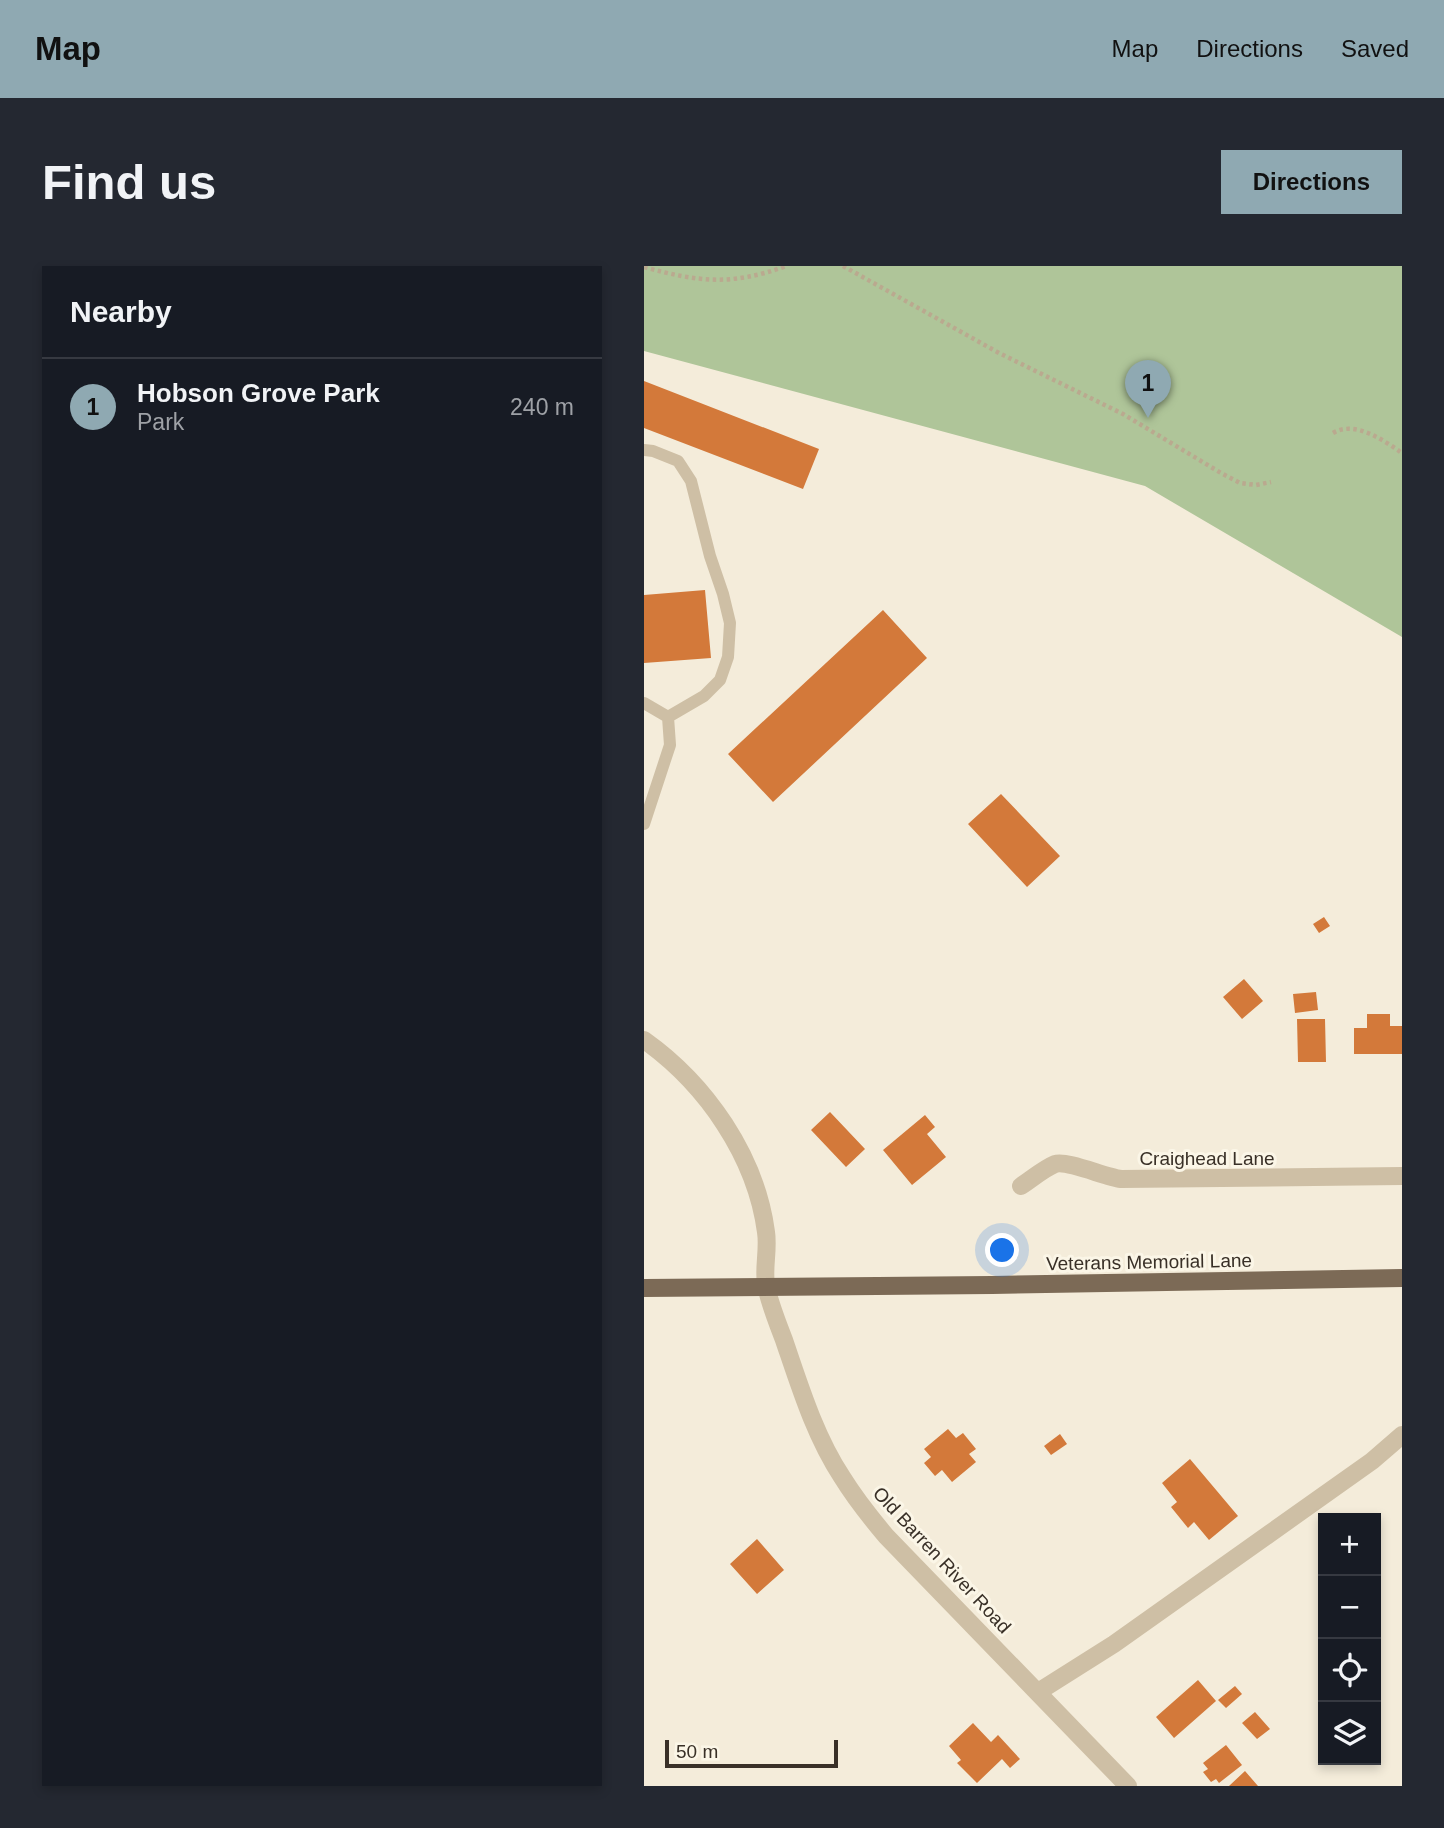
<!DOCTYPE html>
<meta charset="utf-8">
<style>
:root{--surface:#171b24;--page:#242831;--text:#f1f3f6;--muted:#9ea1a6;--line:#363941;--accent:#8fa9b2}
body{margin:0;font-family:Helvetica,sans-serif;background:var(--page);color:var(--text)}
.controls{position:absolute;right:21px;bottom:21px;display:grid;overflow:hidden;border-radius:0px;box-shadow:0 4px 10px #0003}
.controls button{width:63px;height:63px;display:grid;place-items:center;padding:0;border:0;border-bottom:2px solid var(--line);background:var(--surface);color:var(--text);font:35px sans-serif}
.scale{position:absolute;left:21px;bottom:18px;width:173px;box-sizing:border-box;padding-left:7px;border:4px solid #393027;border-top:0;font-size:19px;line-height:24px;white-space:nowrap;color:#393027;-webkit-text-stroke:5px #fbf6e7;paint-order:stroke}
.you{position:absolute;left:359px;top:985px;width:24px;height:24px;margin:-18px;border:5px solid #fff;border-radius:50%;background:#1a73e8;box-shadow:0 0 0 10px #1a73e833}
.badge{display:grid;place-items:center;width:46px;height:46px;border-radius:50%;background:var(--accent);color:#111;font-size:23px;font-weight:700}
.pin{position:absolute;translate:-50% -58px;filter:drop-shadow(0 2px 4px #0008)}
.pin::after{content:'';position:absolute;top:37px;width:24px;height:21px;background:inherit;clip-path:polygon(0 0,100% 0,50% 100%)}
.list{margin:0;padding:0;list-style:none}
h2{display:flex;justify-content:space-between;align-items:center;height:91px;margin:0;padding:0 28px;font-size:30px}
h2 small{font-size:23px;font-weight:400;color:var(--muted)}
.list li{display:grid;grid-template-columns:46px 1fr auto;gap:21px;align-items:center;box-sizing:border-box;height:98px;padding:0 28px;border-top:2px solid var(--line)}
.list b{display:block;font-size:26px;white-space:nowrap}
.list p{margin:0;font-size:23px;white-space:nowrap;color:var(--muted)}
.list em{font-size:23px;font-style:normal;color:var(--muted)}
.icon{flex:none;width:38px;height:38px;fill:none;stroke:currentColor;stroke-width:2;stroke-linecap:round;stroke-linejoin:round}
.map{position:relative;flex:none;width:758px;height:1520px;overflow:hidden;border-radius:0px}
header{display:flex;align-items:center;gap:42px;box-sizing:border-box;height:98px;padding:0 35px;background:var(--accent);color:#111}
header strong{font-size:33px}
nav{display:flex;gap:38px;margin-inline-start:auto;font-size:24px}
.intro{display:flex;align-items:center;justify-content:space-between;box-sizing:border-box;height:168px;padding:0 42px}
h1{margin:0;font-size:49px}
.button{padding:18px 32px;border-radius:0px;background:var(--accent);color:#111;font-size:24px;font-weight:700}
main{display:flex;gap:42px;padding:0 42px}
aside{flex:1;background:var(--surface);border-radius:0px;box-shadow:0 4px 10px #0003}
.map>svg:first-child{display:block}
</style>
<header>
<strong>Map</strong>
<nav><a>Map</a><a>Directions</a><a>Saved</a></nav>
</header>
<div class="intro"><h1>Find us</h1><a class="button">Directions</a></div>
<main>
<aside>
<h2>Nearby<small></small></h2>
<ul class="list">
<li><span class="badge">1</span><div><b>Hobson Grove Park</b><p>Park</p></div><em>240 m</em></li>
</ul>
</aside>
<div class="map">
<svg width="758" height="1520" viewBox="0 0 758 1520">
<rect width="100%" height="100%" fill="#f4ecda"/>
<!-- green -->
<path fill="#afc599" d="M 0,0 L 758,0 L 758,371 L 501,220 L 0,85 Z"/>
<!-- building -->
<path fill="#d3793a" d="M 0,115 L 175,183 L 159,223 L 0,162 Z
M 61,324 L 67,392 L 0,397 L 0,329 Z
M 239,344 L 283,392 L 129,536 L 84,488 Z
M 357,528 L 416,590 L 383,621 L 324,558 Z
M 680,651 L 686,660 L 675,667 L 669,658 Z
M 600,713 L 619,735 L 598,753 L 579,731 Z
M 672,726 L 674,744 L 651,747 L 649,728 Z
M 723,748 L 746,748 L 746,760 L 758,760 L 758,788 L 710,788 L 710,762 L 723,762 Z
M 653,753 L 681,753 L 682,796 L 654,796 Z
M 186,846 L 221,883 L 202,901 L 167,864 Z
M 281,849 L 291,861 L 283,868 L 302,891 L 268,919 L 239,884 Z
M 304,1163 L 312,1172 L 319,1167 L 332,1183 L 325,1188 L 332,1196 L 308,1216 L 298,1204 L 291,1210 L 280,1197 L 287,1191 L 280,1183 Z
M 416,1168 L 423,1178 L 407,1189 L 400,1180 Z
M 546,1193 L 594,1250 L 565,1274 L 550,1256 L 544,1262 L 527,1241 L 533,1236 L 518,1217 Z
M 113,1273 L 140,1304 L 113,1328 L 86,1298 Z
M 554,1414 L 572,1435 L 530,1472 L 512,1451 Z
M 591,1420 L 598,1428 L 582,1442 L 574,1434 Z
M 611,1446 L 626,1463 L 613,1473 L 598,1457 Z
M 329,1457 L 347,1476 L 354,1469 L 376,1493 L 366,1502 L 358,1493 L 333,1517 L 313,1497 L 317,1494 L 305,1480 Z
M 582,1479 L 598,1499 L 575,1517 L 572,1513 L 567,1516 L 559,1506 L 564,1503 L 559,1497 Z
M 601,1505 L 614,1520 L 585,1520 Z"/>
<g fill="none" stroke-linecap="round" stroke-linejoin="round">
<!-- path -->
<path stroke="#baa98f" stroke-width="4.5" stroke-dasharray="3.5 3.5" stroke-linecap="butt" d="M 199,0 L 355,87 L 479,148 L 577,207 L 596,217 L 612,219 L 627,216
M 0,1 C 54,16 88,20 142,0
M 689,167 C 711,154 739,174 758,187"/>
<!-- lane -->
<path stroke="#cebfa5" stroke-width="12" d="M 0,184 L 9,185 L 34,195 L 47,215 L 66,290 L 79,328 L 86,357 L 84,391 L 76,414 L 60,430 L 24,451
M 0,437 L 24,451 L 26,479 L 0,558"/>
<!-- street -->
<path stroke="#cebfa5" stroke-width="18" d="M 0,774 C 62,818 112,890 122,966 C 125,985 118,1007 123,1024 C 127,1041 134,1058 140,1074 C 156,1121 171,1170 198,1211 C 211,1232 226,1251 242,1270 L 484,1520
M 377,920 C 388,913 399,903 411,898 C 423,894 461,911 477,913 L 758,910
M 394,1426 L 470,1378 L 728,1195 L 758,1169"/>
<!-- primary -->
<path stroke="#7c6a56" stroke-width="18" d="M 0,1022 L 348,1019 L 758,1012"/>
</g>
<g text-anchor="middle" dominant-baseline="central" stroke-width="6" stroke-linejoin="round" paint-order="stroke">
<!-- street labels -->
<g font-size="19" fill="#393027" stroke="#fbf6e7">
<text x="563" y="892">Craighead Lane</text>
<text transform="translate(505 996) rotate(-1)">Veterans Memorial Lane</text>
<text transform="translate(298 1294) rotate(47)">Old Barren River Road</text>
</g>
</g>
</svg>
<div class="controls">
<button>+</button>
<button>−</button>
<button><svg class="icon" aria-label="locate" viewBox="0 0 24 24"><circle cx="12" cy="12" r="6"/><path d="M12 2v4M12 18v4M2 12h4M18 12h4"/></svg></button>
<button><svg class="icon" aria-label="layers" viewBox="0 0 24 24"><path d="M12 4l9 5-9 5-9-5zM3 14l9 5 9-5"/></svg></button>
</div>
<div class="scale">50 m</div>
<div class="you"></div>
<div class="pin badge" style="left:504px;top:152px">1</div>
</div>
</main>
